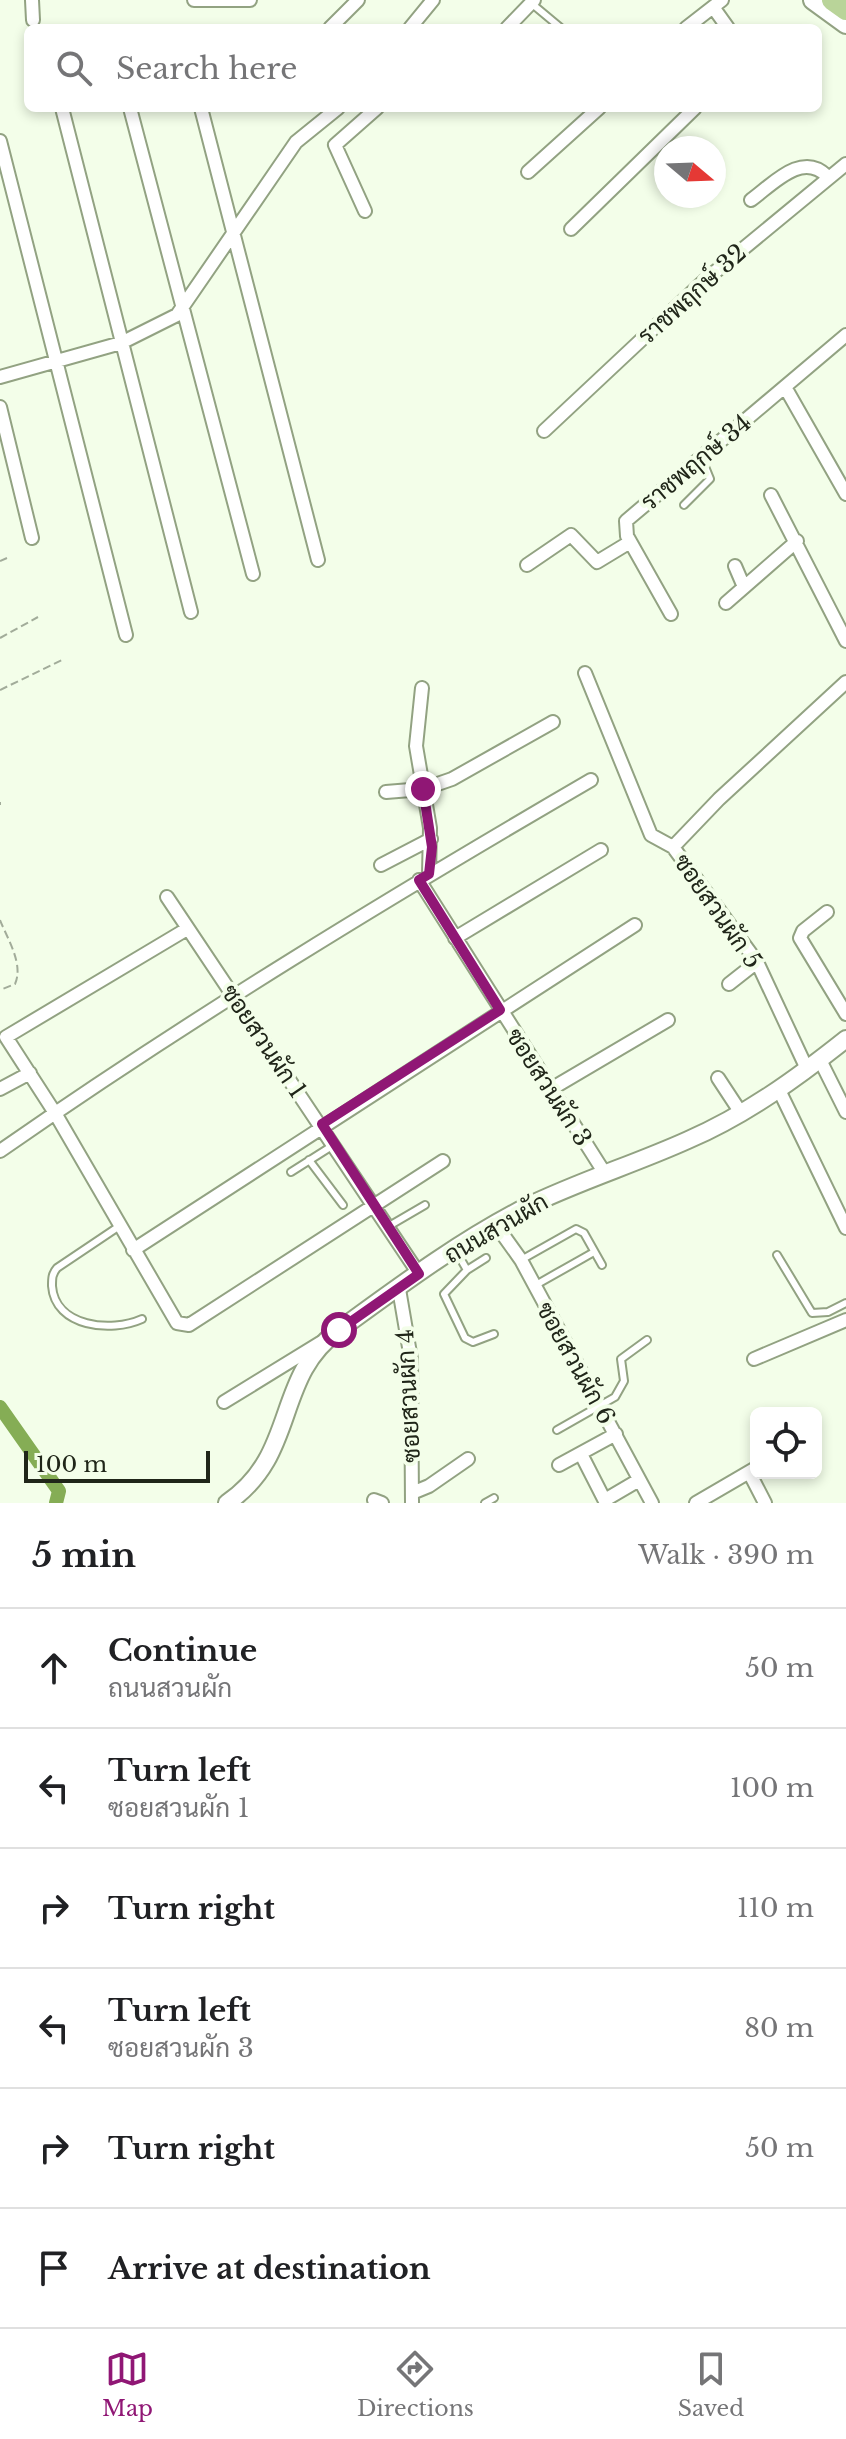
<!DOCTYPE html>
<meta charset="utf-8">
<style>
:root{--surface:#fff;--page:#f2f2f2;--text:#202124;--muted:#757577;--line:#e0e0e0;--accent:#901775}
body{margin:0;font-family:"Libre Baskerville",Sarabun,serif;background:var(--page);color:var(--text)}
.controls{position:absolute;right:24px;bottom:24px;display:grid;overflow:hidden;border-radius:12px;box-shadow:0 4px 12px #0003}
.controls button{width:72px;height:72px;display:grid;place-items:center;padding:0;border:0;border-bottom:2px solid var(--line);background:var(--surface);color:var(--text);font:40px sans-serif}
.compass{position:absolute;left:654px;top:136px;width:72px;height:72px;border-radius:50%;background:var(--surface);box-shadow:0 4px 12px #0003;rotate:109deg}
.scale{position:absolute;left:24px;bottom:20px;width:186px;box-sizing:border-box;padding-left:8px;border:4px solid #202619;border-top:0;font-size:22px;line-height:28px;white-space:nowrap;color:#202619;-webkit-text-stroke:6px #f3fee9;paint-order:stroke}
.stop{position:absolute;width:24px;height:24px;margin:-18px;border:6px solid #901775;border-radius:50%;background:#fff}
.stop.end{background:#901775;border-color:#fff;box-shadow:0 2px 8px #0008}
.list{margin:0;padding:0;list-style:none}
h2{display:flex;justify-content:space-between;align-items:center;height:104px;margin:0;padding:0 32px;font-size:34px}
h2 small{font-size:26px;font-weight:400;color:var(--muted)}
.list li{display:grid;grid-template-columns:52px 1fr auto;gap:24px;align-items:center;box-sizing:border-box;height:120px;padding:0 32px;border-top:2px solid var(--line)}
.list b{display:block;font-size:30px;white-space:nowrap}
.list p{margin:0;font-size:26px;white-space:nowrap;color:var(--muted)}
.list em{font-size:26px;font-style:normal;color:var(--muted)}
.icon{flex:none;width:44px;height:44px;fill:none;stroke:currentColor;stroke-width:2;stroke-linecap:round;stroke-linejoin:round}
.map{position:relative;flex:none;width:846px;height:1503px;overflow:hidden}
.search{position:absolute;background:var(--surface);box-shadow:0 4px 12px #0003;left:24px;right:24px;top:24px;height:88px;display:flex;align-items:center;gap:20px;box-sizing:border-box;padding:0 28px;border-radius:12px;color:var(--muted);font-size:30px}
.sheet{height:824px;background:var(--surface)}
nav{display:flex;justify-content:space-around;align-items:center;box-sizing:border-box;height:112px;border-top:2px solid var(--line);background:var(--surface);font-size:22px;color:var(--muted)}
nav a{display:grid;justify-items:center;gap:4px}
nav .on{color:var(--accent)}
.map>svg:first-child{display:block}
</style>
<div class="map">
<svg width="846" height="1503" viewBox="0 0 846 1503">
<rect width="100%" height="100%" fill="#f3fee9"/>
<g fill="none" stroke-linecap="round" stroke-linejoin="round">
<!-- canal -->
<path stroke="#85ad55" stroke-width="14" d="M 0,1407 L 59,1491 L 56,1503"/>
<defs>
<path id="service" d="M 531,3 L 561,28
M 684,505 L 710,479 L 701,457
M 309,1160 L 343,1205
M 291,1172 L 332,1146
M 121,1225 L 57,1268 C 52,1274 52,1278 52,1286 C 55,1327 111,1333 142,1319
M 389,1226 L 425,1205
M 456,1251 L 467,1270
M 777,1255 L 812,1313 L 828,1312 L 846,1303
M 486,1258 L 467,1270 L 444,1294 L 465,1338 L 473,1342 L 494,1334
M 521,1260 L 576,1229 L 584,1233 L 602,1265
M 534,1286 L 594,1252
M 557,1430 L 615,1397 L 624,1381 L 621,1359 L 647,1340
M 485,1503 L 494,1498"/>
<path id="minor" d="M 32,0 L 33,20
M 194,0 L 250,0
M 713,7 L 728,28
M 330,28 L 358,0
M 410,28 L 433,0
M 507,28 L 534,0
M 686,28 L 722,0
M 62,108 L 191,612
M 130,108 L 253,574
M 201,108 L 318,560
M 0,141 L 126,635
M 528,172 L 599,108
M 751,200 C 773,184 802,151 827,176
M 365,211 L 335,145 L 377,108
M 571,229 L 695,108
M 0,377 L 121,343 L 177,315 L 296,142 L 338,108
M 785,387 L 846,494
M 0,407 L 32,538
M 544,431 L 704,281 L 846,164
M 771,495 L 846,641
M 527,565 L 571,535 L 597,562 L 630,542
M 735,566 L 744,587
M 726,603 L 797,541
M 671,614 L 627,536 L 626,521 L 846,335
M 585,673 L 651,835 L 673,847 L 757,962 L 807,1069
M 422,688 L 416,746 L 430,828 L 429,874
M 386,792 L 423,789 L 452,779 L 553,722
M 673,847 L 719,799 L 846,682
M 381,865 L 431,839
M 419,880 L 604,1172
M 167,897 L 419,1274
M 827,912 L 803,931 L 800,938 L 846,1014
M 187,929 L 6,1037 L 55,1113 L 177,1323 L 189,1325 L 443,1161
M 455,938 L 601,850
M 729,984 L 757,962
M 820,1060 L 846,1112
M 718,1078 L 741,1113
M 0,1089 L 30,1073
M 551,1089 L 668,1020
M 779,1090 L 846,1228
M 0,1151 C 191,1018 390,897 591,780
M 496,1225 L 521,1260 L 652,1503
M 133,1250 L 635,925
M 399,1289 L 411,1359 L 412,1503
M 754,1359 L 846,1320
M 224,1402 L 320,1343
M 581,1454 L 606,1503
M 559,1465 L 616,1434
M 749,1472 L 765,1503
M 412,1493 L 429,1486 L 468,1459
M 374,1500 L 382,1503
M 605,1500 L 639,1480
M 696,1503 L 756,1468"/>
<path id="tertiary" d="M 227,1503 C 299,1454 273,1377 339,1330 C 398,1287 461,1240 526,1207 C 579,1181 635,1164 688,1140 C 746,1115 797,1078 846,1039"/>
<path id="secondary" d="M 813,0 L 846,24"/>
<path id="primary" d="M 832,0 L 846,10"/>
</defs>
<!-- service casing -->
<use href="#service" stroke="#92a282" stroke-width="10"/>
<!-- minor casing -->
<use href="#minor" stroke="#92a282" stroke-width="16"/>
<!-- tertiary casing -->
<use href="#tertiary" stroke="#92a282" stroke-width="20"/>
<!-- secondary casing -->
<use href="#secondary" stroke="#92a282" stroke-width="22"/>
<!-- primary casing -->
<use href="#primary" stroke="#e9e9e8" stroke-width="24"/>
<!-- path -->
<path stroke="#a2ac9a" stroke-width="2" stroke-dasharray="8 4" stroke-linecap="butt" d="M 0,561 L 7,558
M 0,638 L 38,617
M 0,690 L 64,659
M 0,802 L 0,805
M 0,920 C 7,938 24,964 15,984 L 0,990"/>
<!-- service -->
<use href="#service" stroke="#fff" stroke-width="6"/>
<!-- minor -->
<use href="#minor" stroke="#fff" stroke-width="12"/>
<!-- tertiary -->
<use href="#tertiary" stroke="#fff" stroke-width="16"/>
<!-- secondary -->
<use href="#secondary" stroke="#fff" stroke-width="18"/>
<!-- primary -->
<use href="#primary" stroke="#b9d499" stroke-width="20"/>
</g>
<g fill="none" stroke-linecap="round" stroke-linejoin="round">
<!-- route -->
<path stroke="#901775" stroke-width="10" d="M 339,1330 L 419,1274 L 322,1124 L 500,1010 L 419,880 L 429,874 L 432,847 L 423,789"/>
</g>
<g text-anchor="middle" dominant-baseline="central" stroke-width="8" stroke-linejoin="round" paint-order="stroke">
<!-- street labels -->
<g font-size="24" fill="#202619" stroke="#f3fee9">
<text transform="translate(692 294) rotate(-42)">ราชพฤกษ์ 32</text>
<text transform="translate(696 462) rotate(-40)">ราชพฤกษ์ 34</text>
<text transform="translate(718 911) rotate(55)">ซอยสวนผัก 5</text>
<text transform="translate(264 1041) rotate(56)">ซอยสวนผัก 1</text>
<text transform="translate(549 1087) rotate(57)">ซอยสวนผัก 3</text>
<text transform="translate(496 1228) rotate(-30)">ถนนสวนผัก</text>
<text transform="translate(576 1363) rotate(61)">ซอยสวนผัก 6</text>
<text transform="translate(408 1396) rotate(-93)">ซอยสวนผัก 4</text>
</g>
</g>
</svg>
<div class="controls">
<button><svg class="icon" aria-label="locate" viewBox="0 0 24 24"><circle cx="12" cy="12" r="6"/><path d="M12 2v4M12 18v4M2 12h4M18 12h4"/></svg></button>
</div>
<svg class="compass" viewBox="-18 -18 36 36"><path d="M0-13l5 13h-10z" fill="#e53935"/><path d="M0 13l5-13h-10z" fill="#757577"/></svg>
<div class="scale">100 m</div>
<div class="stop" style="left:339px;top:1330px"></div>
<div class="stop end" style="left:423px;top:789px"></div>
<div class="search"><svg class="icon" aria-label="search" viewBox="0 0 24 24"><circle cx="10" cy="10" r="6"/><path d="M15 15l6 6"/></svg>Search here</div>
</div>
<section class="sheet">
<h2>5 min<small>Walk · 390 m</small></h2>
<ul class="list">
<li><svg class="icon" aria-label="ahead" viewBox="0 0 24 24"><path d="M12 20V5M6 11l6-6 6 6"/></svg><div><b>Continue</b><p>ถนนสวนผัก</p></div><em>50 m</em></li>
<li><svg class="icon" aria-label="left" viewBox="0 0 24 24"><path d="M17 20v-9H6M10 6l-5 5 5 5"/></svg><div><b>Turn left</b><p>ซอยสวนผัก 1</p></div><em>100 m</em></li>
<li><svg class="icon" aria-label="right" viewBox="0 0 24 24"><path d="M7 20v-9h11M14 6l5 5-5 5"/></svg><div><b>Turn right</b></div><em>110 m</em></li>
<li><svg class="icon" aria-label="left" viewBox="0 0 24 24"><path d="M17 20v-9H6M10 6l-5 5 5 5"/></svg><div><b>Turn left</b><p>ซอยสวนผัก 3</p></div><em>80 m</em></li>
<li><svg class="icon" aria-label="right" viewBox="0 0 24 24"><path d="M7 20v-9h11M14 6l5 5-5 5"/></svg><div><b>Turn right</b></div><em>50 m</em></li>
<li><svg class="icon" aria-label="arrive" viewBox="0 0 24 24"><path d="M6 21V4h12l-3 4 3 4H6"/></svg><div><b>Arrive at destination</b></div></li>
</ul>
</section>
<nav>
<a class="on"><svg class="icon" aria-label="map" viewBox="0 0 24 24"><path d="M3 6l6-2 6 2 6-2v14l-6 2-6-2-6 2zM9 4v14M15 6v14"/></svg>Map</a>
<a><svg class="icon" aria-label="directions" viewBox="0 0 24 24"><path d="M12 3l9 9-9 9-9-9zM9 14v-3h6M13 9l2 2-2 2"/></svg>Directions</a>
<a><svg class="icon" aria-label="saved" viewBox="0 0 24 24"><path d="M7 4h10v16l-5-4-5 4z"/></svg>Saved</a>
</nav>
